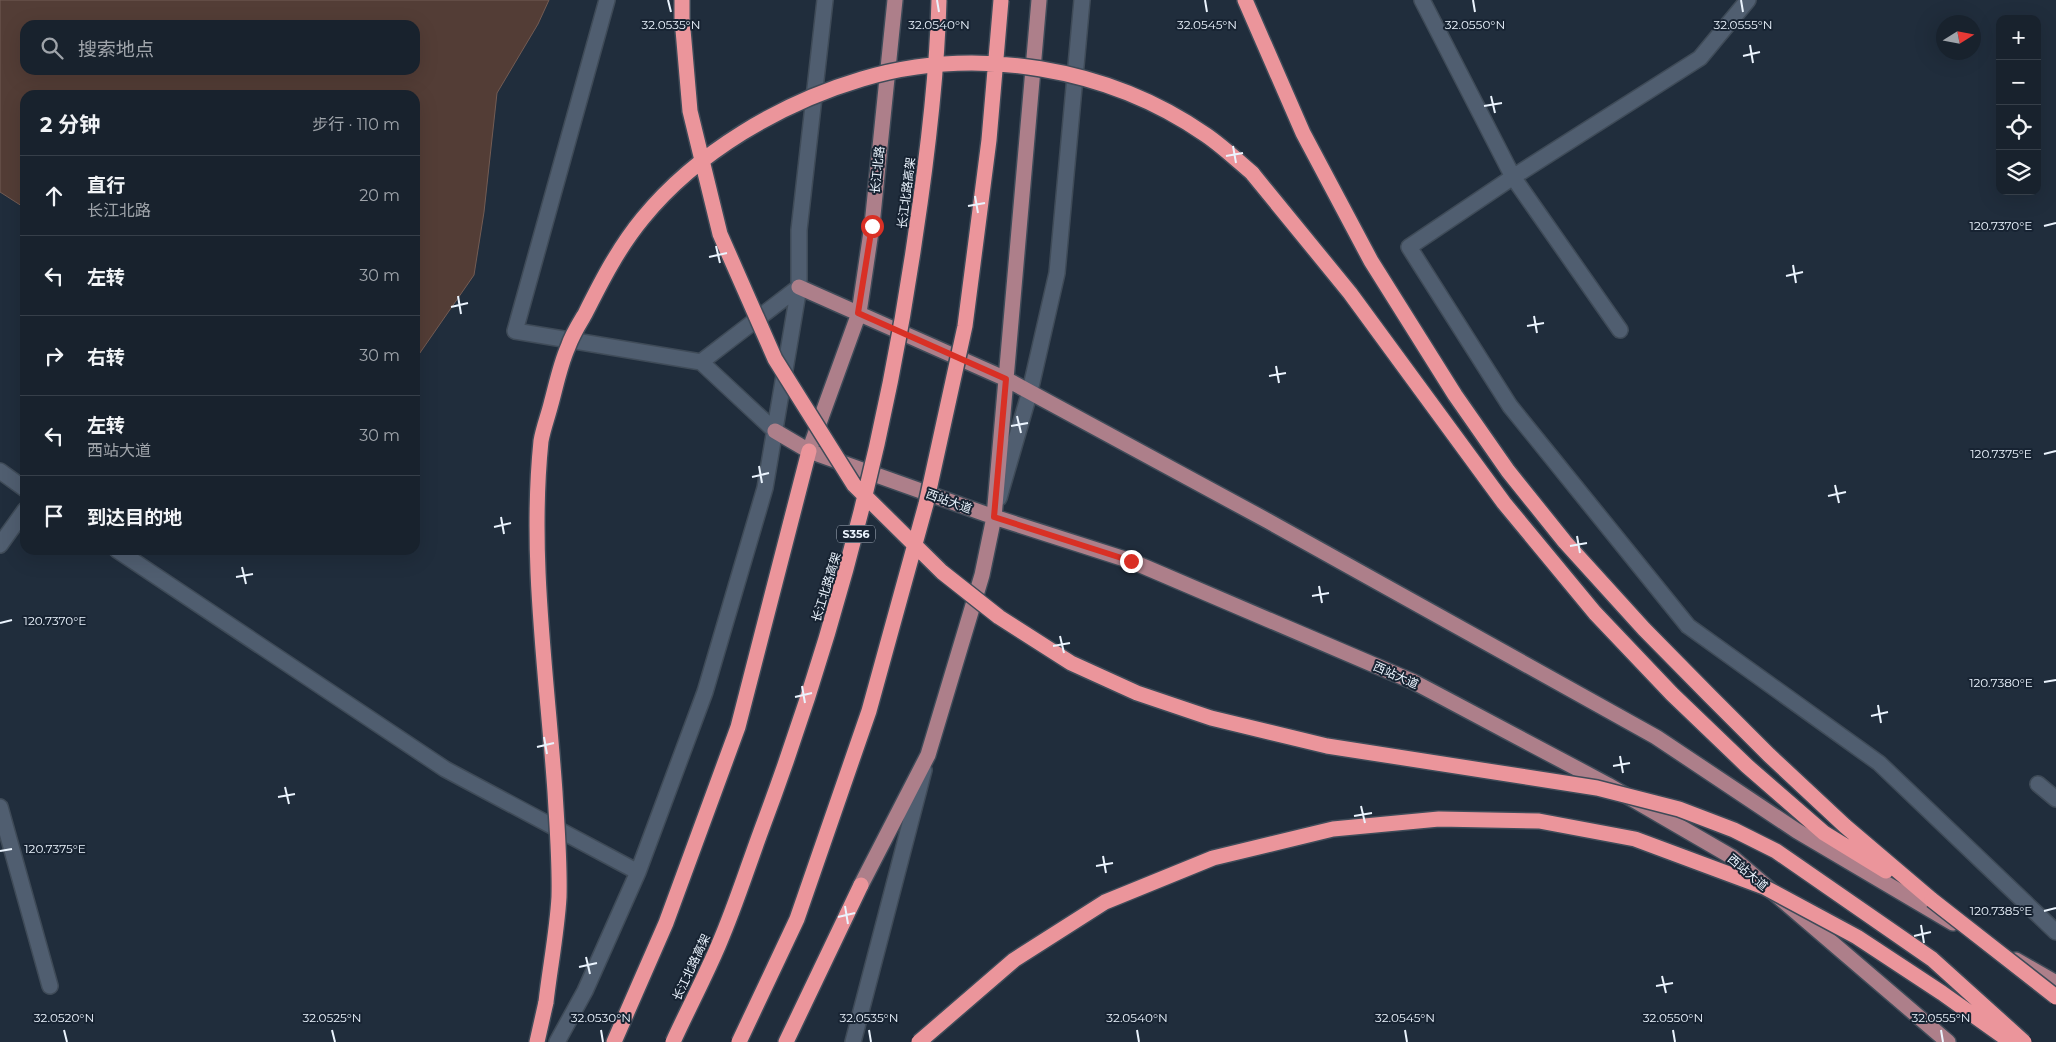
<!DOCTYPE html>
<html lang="zh">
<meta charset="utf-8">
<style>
:root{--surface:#18222d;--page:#212a35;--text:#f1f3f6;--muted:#9fa4aa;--line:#363f49}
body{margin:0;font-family:Montserrat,"Noto Sans SC",sans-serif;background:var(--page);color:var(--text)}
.controls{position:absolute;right:15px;top:15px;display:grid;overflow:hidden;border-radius:10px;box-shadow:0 5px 20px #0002}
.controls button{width:45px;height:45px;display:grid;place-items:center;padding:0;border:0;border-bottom:1px solid var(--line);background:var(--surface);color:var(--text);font:25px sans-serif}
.compass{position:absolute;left:1936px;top:15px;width:45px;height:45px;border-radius:50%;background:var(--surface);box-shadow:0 5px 20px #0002;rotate:79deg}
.stop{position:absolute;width:15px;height:15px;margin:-11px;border:4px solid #d93025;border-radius:50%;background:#fff}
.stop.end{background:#d93025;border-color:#fff;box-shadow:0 1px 5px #0008}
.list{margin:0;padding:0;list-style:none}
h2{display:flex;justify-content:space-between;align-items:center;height:65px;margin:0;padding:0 20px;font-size:21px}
h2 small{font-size:16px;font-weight:400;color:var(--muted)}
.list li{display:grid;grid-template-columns:32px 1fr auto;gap:15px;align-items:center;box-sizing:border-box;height:80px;padding:0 20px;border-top:1px solid var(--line)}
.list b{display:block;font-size:19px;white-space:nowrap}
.list p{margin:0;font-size:16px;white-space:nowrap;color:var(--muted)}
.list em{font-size:16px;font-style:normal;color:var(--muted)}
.icon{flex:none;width:28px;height:28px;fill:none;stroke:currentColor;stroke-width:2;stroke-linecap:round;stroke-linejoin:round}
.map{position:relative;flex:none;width:2056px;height:1042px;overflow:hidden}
.search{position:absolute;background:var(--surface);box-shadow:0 5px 20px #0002;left:20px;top:20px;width:400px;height:55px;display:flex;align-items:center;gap:12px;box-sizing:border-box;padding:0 18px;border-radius:15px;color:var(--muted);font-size:19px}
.panel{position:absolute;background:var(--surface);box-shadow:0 5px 20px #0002;left:20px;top:90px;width:400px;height:465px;border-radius:15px}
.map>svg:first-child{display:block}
</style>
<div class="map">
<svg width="2056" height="1042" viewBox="0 0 2056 1042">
<rect width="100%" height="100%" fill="#202d3c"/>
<!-- building -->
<path fill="#533d36" stroke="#735c54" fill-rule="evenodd" d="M 0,0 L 549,0 L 538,24 L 497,93 L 484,212 L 474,275 L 415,360 L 415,95 L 25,95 L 25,208 L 0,192 ZM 25,25 L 415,25 L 415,70 L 25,70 Z"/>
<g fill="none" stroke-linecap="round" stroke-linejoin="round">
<defs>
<path id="minor" d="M 607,0 L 515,331 L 701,362 L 775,431
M 1422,0 L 1513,177 L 1620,330
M 1748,0 L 1700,58 L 1513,177 L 1409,247 L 1510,406 L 1688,626 L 1879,763 L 2056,932
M 701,362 L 799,287
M 0,471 L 25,489
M 999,498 L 1030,391 L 1057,273 L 1082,0
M 0,545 L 25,510
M 117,550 L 445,769 L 638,872
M 2038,784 L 2056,799
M 0,807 L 50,986
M 557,1042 L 585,991 L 638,872 L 705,692 L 765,488 L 799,287 L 799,230 L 825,0
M 853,1042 L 924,770"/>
<path id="major" d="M 799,287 L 1006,379 L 1268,521 L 1656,737 L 1797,831 L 1953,923
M 775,431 L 809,451 L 994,517 L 1131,561 L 1414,682 L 1608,785 L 1732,857 L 1948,1042
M 809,451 L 859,313 L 872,225 L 895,0
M 861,885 L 928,755 L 982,575 L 994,517 L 1039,0
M 2016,960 L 2056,983"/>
<path id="highway" d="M 1245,0 L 1303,133 L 1371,261 L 1455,395 L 1508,471 L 1565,542 L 1644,629 L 1710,696 L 1769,755 L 1845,826 L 1932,900
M 1252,173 L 1350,293 L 1504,503 L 1595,613 L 1672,694 L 1747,766 L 1824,833 L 1886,871
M 537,1042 L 546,1002
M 614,1042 L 666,923 L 738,727 L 809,451
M 786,1042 L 861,885"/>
</defs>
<!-- minor casing -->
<use href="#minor" stroke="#3f4b58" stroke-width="18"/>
<!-- major casing -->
<use href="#major" stroke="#3f4b58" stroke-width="18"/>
<!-- highway casing -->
<use href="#highway" stroke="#3f4b58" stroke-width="18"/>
<!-- minor -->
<use href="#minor" stroke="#505e70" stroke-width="15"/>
<!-- major -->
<use href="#major" stroke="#ad7f8a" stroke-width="15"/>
<!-- highway -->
<use href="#highway" stroke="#eb959b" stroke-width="15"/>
<defs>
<path id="highway-bridge" d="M 682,0 L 682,18 L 690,111 L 720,234 L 775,359 L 854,485 L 942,572 L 999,617 L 1071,663 L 1137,693 L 1211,718 L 1327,746 L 1597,788 L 1679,809 L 1734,830 L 1776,851 L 1932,959 L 2024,1042
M 1932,900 L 2056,997
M 546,1002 C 550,967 557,932 559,897 C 560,863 557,827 555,792 C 547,676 529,558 541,441 C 543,429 548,416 551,404 C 556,386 560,365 568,347 C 572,335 579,324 585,314 C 602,280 619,247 643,218 C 697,152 781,103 862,79 C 976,45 1108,67 1206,135 C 1222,146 1237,160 1252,173
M 673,1042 C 688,1009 705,977 719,944 C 735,907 747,869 761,831 C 833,639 886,441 915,238 C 927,159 937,79 939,0
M 739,1042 L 797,919 L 869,711 L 926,504 L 965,326 L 989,140 L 1001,0
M 919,1042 L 1014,960 L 1105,902 L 1213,858 L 1333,829 L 1439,819 L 1539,821 L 1635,839 L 1764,887 L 1857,937 L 1942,993 L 2011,1042"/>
</defs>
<!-- highway-bridge casing -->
<use href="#highway-bridge" stroke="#3f4b58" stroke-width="18" stroke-linecap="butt"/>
<!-- highway-bridge -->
<use href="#highway-bridge" stroke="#eb959b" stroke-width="15"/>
</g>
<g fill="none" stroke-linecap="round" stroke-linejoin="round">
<!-- route -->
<path stroke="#d93025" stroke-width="6" d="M 872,226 L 858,313 L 1006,379 L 994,517 L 1131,561"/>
</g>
<!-- ticks -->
<path fill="none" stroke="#ebf4fe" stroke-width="2" d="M 668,0 L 671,12M 937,0 L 939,12M 1205,0 L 1207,12M 1473,0 L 1475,12M 1741,0 L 1743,12M 1750,45 L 1753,63M 1743,56 L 1760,52M 1491,96 L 1495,113M 1484,106 L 1502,103M 1233,146 L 1236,163M 1226,156 L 1243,153M 975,196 L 978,213M 968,206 L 985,203M 2044,226 L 2056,223M 716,246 L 720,263M 709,257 L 727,253M 1793,265 L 1796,283M 1786,276 L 1803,272M 458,296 L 461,314M 451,307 L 468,303M 1534,316 L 1537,333M 1527,326 L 1544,323M 1276,366 L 1279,383M 1269,376 L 1286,373M 1017,416 L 1021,433M 1011,426 L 1028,423M 2044,454 L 2056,451M 759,466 L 762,483M 752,477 L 769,473M 1835,485 L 1839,503M 1828,496 L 1846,492M 501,517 L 504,534M 494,527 L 511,523M 1577,536 L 1580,553M 1570,546 L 1587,543M 242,567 L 246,584M 236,577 L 253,574M 1319,586 L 1322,603M 1312,596 L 1329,593M 0,623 L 12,620M 1060,636 L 1064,653M 1053,646 L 1070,643M 2044,682 L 2056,680M 802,686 L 805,703M 795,697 L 812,693M 1878,705 L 1881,723M 1871,716 L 1888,712M 544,737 L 547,754M 537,747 L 554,743M 1620,756 L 1623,773M 1613,766 L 1630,763M 285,787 L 289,804M 278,797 L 295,794M 1361,806 L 1365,823M 1354,816 L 1372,813M 0,851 L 12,849M 1103,856 L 1106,873M 1096,866 L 1113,863M 845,906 L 848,924M 2044,911 L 2056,908M 838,917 L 855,913M 1921,925 L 1924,943M 1914,936 L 1931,932M 586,957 L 590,974M 579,967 L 597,963M 1662,976 L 1666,993M 1656,986 L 1673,983M 64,1030 L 67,1042M 332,1030 L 335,1042M 601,1030 L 603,1042M 869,1030 L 871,1042M 1137,1030 L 1139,1042M 1405,1030 L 1407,1042M 1673,1030 L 1675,1042M 1941,1030 L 1943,1042"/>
<g text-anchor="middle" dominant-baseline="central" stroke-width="4" stroke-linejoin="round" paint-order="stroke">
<!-- shield labels -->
<rect fill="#172332" stroke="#abb5c1" stroke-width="1" x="837" y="525.5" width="38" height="17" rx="4"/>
<g font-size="11" font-weight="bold" fill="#ebf4fe">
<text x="856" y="534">S356</text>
</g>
<!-- street labels -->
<g font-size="12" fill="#ebf4fe" stroke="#172332">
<text transform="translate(877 170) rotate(-84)">长江北路</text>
<text transform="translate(906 193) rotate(-83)">长江北路高架</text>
<text transform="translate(949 501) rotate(20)">西站大道</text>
<text transform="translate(826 587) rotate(-73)">长江北路高架</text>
<text transform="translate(1396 675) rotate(24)">西站大道</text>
<text transform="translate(1748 872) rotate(40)">西站大道</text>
<text transform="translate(691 967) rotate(-65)">长江北路高架</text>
</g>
</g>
<g font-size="12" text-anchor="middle" fill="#ebf4fe" stroke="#172332" stroke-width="4" stroke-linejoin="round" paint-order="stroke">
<text x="671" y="29">32.0535°N</text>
<text x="939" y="29">32.0540°N</text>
<text x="1207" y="29">32.0545°N</text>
<text x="1475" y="29">32.0550°N</text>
<text x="1743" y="29">32.0555°N</text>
<text x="2001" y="230">120.7370°E</text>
<text x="2001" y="458">120.7375°E</text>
<text x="55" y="625">120.7370°E</text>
<text x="2001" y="687">120.7380°E</text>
<text x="55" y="853">120.7375°E</text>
<text x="2001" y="915">120.7385°E</text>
<text x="64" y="1022">32.0520°N</text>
<text x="332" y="1022">32.0525°N</text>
<text x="601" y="1022">32.0530°N</text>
<text x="869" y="1022">32.0535°N</text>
<text x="1137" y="1022">32.0540°N</text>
<text x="1405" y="1022">32.0545°N</text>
<text x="1673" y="1022">32.0550°N</text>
<text x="1941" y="1022">32.0555°N</text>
</g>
</svg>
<div class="controls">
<button>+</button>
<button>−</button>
<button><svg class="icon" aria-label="locate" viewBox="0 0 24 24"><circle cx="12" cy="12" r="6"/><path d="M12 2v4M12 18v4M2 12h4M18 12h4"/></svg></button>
<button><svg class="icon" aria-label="layers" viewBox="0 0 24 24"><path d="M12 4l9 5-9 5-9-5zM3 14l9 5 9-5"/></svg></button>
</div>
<svg class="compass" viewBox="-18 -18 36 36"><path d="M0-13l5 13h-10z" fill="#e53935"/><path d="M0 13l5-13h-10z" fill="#9fa4aa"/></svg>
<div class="stop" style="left:872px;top:226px"></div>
<div class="stop end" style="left:1131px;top:561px"></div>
<div class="search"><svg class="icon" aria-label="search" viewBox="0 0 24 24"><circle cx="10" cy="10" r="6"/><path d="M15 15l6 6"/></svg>搜索地点</div>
<section class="panel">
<h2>2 分钟<small>步行 · 110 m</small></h2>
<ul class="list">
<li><svg class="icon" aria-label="ahead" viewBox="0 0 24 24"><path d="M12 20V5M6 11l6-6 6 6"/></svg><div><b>直行</b><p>长江北路</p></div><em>20 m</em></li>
<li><svg class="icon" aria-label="left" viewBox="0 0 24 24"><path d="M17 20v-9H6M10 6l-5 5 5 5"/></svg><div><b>左转</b></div><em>30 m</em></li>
<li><svg class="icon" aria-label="right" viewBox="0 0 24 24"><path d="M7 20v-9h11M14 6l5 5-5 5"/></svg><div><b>右转</b></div><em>30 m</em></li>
<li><svg class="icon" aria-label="left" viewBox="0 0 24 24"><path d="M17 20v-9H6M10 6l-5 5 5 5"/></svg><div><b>左转</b><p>西站大道</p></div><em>30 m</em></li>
<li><svg class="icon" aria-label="arrive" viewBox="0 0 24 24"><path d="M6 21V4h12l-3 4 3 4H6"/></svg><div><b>到达目的地</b></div></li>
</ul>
</section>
</div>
